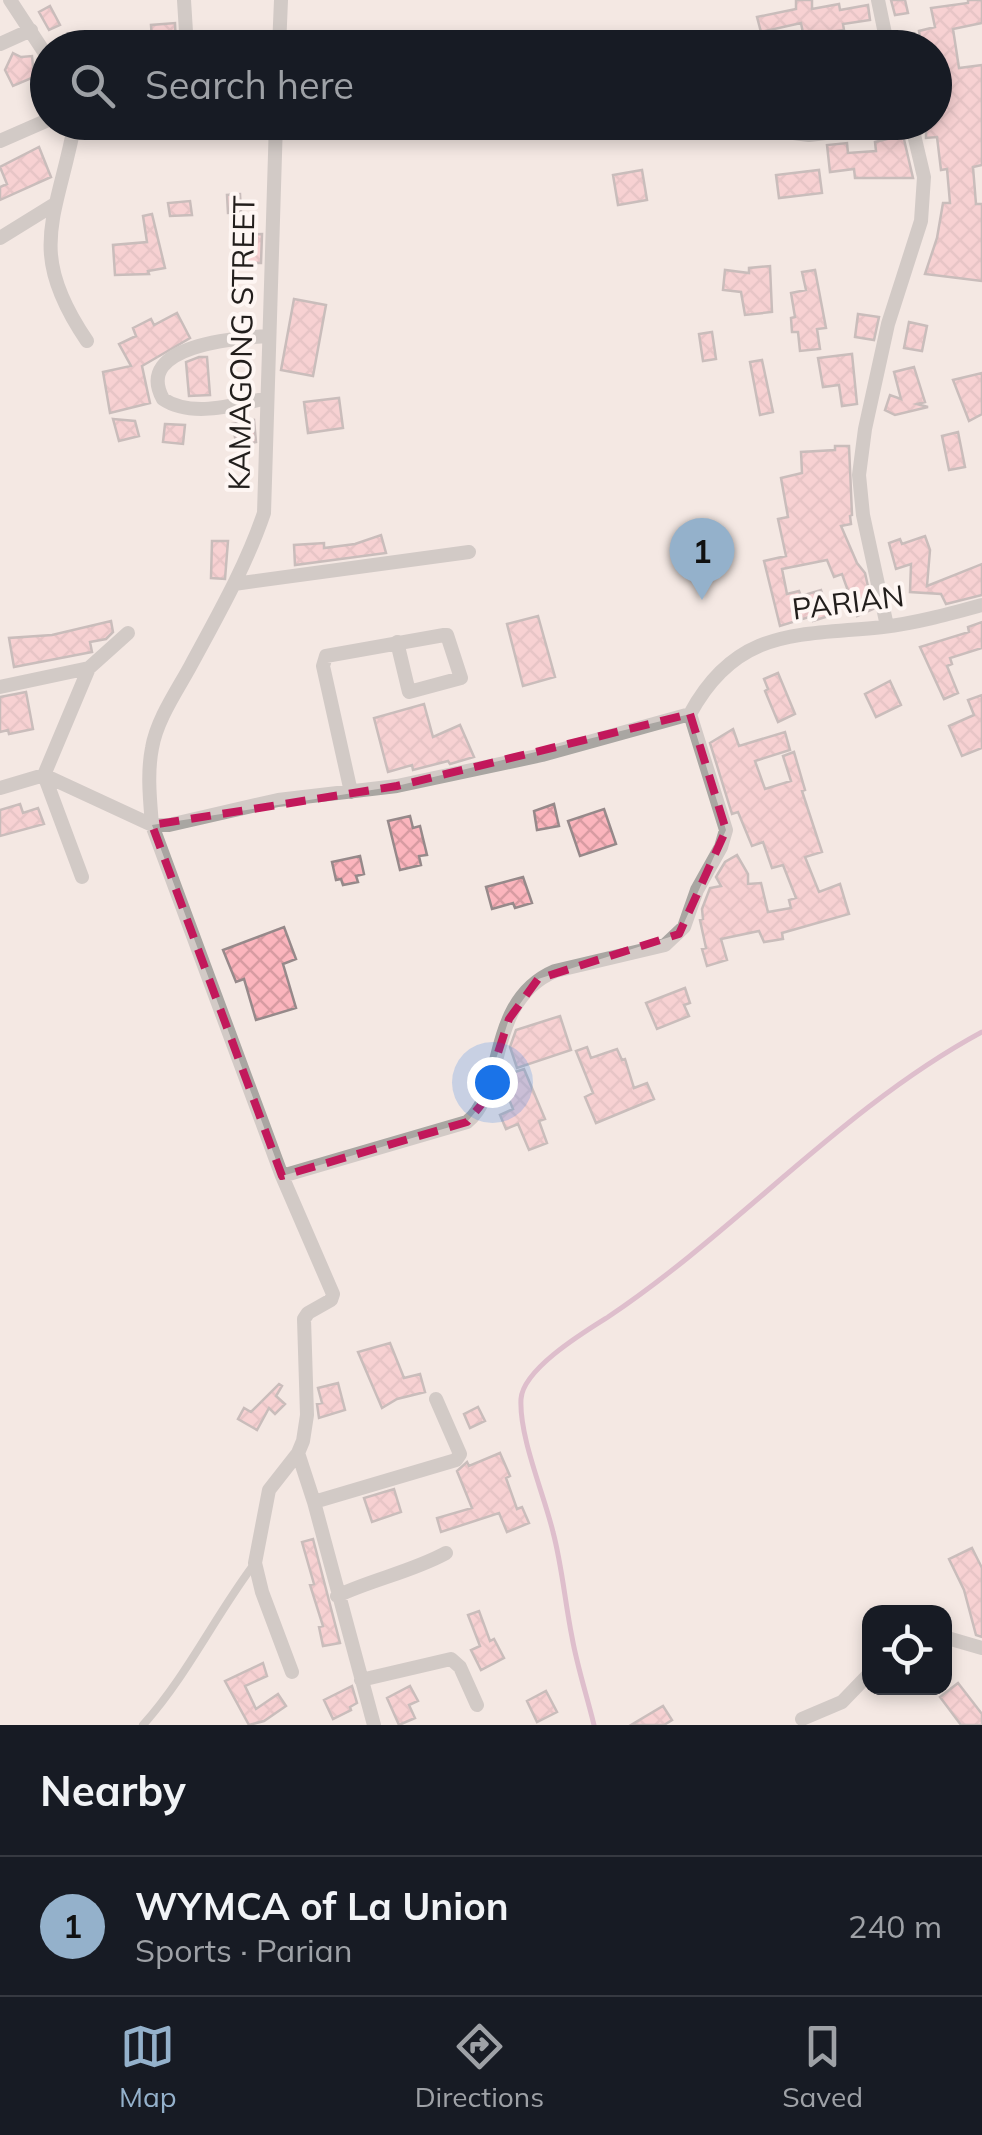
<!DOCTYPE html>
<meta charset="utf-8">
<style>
:root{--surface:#171b24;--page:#20242c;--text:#f1f3f6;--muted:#9ea1a6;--line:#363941;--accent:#94b1cb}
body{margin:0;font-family:Mulish,sans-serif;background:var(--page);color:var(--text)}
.controls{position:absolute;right:30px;bottom:30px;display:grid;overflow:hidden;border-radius:20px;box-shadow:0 5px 15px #0003}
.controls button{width:90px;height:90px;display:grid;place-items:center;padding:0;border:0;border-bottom:2px solid var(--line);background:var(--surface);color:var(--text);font:50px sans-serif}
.you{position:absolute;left:492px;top:1082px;width:35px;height:35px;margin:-25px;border:8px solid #fff;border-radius:50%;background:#1a73e8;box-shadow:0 0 0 15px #1a73e833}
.badge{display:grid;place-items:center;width:65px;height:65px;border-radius:50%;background:var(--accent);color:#111;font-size:32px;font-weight:700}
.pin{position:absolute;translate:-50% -82px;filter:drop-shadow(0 2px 5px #0008)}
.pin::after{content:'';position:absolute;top:52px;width:35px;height:30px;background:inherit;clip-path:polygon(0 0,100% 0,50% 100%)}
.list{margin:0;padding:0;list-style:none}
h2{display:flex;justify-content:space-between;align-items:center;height:130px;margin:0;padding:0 40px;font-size:42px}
h2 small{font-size:32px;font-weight:400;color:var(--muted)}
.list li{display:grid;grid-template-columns:65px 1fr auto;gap:30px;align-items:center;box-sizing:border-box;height:140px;padding:0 40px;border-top:2px solid var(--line)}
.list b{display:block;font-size:38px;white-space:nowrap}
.list p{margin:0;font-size:32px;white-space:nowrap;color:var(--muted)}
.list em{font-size:32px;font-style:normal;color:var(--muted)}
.icon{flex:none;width:55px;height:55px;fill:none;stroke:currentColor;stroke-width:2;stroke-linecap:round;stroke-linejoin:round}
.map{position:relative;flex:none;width:982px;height:1725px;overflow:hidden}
.search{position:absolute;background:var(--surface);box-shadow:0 5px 15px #0003;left:30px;right:30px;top:30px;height:110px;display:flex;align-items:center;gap:25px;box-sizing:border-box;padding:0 35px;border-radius:55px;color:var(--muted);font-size:38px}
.sheet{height:270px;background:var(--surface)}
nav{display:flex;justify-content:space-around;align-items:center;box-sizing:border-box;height:140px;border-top:2px solid var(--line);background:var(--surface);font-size:28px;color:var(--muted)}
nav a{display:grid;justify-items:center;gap:5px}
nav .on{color:var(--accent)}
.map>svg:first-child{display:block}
</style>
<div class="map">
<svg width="982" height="1725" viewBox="0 0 982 1725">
<defs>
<pattern id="building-cross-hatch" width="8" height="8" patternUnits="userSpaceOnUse" patternTransform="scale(2.5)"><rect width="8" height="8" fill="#fbb5bd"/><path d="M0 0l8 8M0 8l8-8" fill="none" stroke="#d79ba2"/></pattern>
</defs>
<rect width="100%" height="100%" fill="#f4e8e3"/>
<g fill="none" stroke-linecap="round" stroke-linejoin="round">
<!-- stream -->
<path stroke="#c38caf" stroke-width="5" d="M 594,1725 C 587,1696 577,1666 572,1637 C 565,1602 562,1566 553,1532 C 544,1494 519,1437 521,1399 C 523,1369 584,1332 608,1317 C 738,1230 843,1107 982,1032"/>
</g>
<!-- building -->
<path fill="url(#building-cross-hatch)" stroke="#96898a" stroke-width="2.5" d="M 796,0 L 812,0 L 812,9 L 839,4 L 840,10 L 868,5 L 870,20 L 843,24 L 844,30 L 822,33 L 824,48 L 806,48 L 801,23 L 761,32 L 757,17 L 796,9 Z
M 891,0 L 905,0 L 908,13 L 895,15 Z
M 968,0 L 982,0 L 982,23 L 953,29 L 959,68 L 982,65 L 982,165 L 973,167 L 976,204 L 982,204 L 982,281 L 925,274 L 937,238 L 943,203 L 950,203 L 947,169 L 941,170 L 937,137 L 926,138 L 926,122 L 934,122 L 934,48 L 922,48 L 919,31 L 935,27 L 931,8 L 968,3 Z
M 50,6 L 60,25 L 49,30 L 39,12 Z
M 175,23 L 176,48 L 167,48 L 166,41 L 152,41 L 151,25 Z
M 13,53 L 21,57 L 32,56 L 34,77 L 13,86 L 5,70 Z
M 903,135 L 913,178 L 855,178 L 854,169 L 830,172 L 827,145 L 847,143 L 848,153 L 876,151 L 875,142 Z
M 39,147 L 51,177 L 0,200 L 0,187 L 7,184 L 0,167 Z
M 642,170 L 647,200 L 618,205 L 613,175 Z
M 819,170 L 822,193 L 779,198 L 776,175 Z
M 240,194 L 241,212 L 228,213 L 227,195 Z
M 190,201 L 192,215 L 170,216 L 168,203 Z
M 152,214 L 165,268 L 148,271 L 149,274 L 115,275 L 113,245 L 147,242 L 143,216 Z
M 262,234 L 261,263 L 238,263 L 237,235 Z
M 770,266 L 772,312 L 745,315 L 741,292 L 723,290 L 725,270 L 749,273 L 749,268 Z
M 815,270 L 826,328 L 817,329 L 820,349 L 800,351 L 798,332 L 792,332 L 791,318 L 795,317 L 791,293 L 806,290 L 802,272 Z
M 294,299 L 326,305 L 313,376 L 281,370 Z
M 177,313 L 190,338 L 142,366 L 150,403 L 110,413 L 103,372 L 131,366 L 119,344 L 136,336 L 133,328 L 151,319 L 154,325 Z
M 858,314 L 879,317 L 874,340 L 855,337 Z
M 909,322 L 927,326 L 922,351 L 904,348 Z
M 712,332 L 716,359 L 703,361 L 699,334 Z
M 852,354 L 857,404 L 842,406 L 839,385 L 823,387 L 818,358 Z
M 199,357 L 207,357 L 210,395 L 189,396 L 186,362 Z
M 762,360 L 773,412 L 760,415 L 750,362 Z
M 914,367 L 925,402 L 917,404 L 928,407 L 895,415 L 885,410 L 890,395 L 901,399 L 894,372 Z
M 982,373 L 982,414 L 969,421 L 953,380 Z
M 339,398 L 343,428 L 308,433 L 304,402 Z
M 113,419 L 135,421 L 139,436 L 119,441 Z
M 254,420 L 256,442 L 237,446 L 232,424 Z
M 165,424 L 185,425 L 183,444 L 163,442 Z
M 958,432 L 965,467 L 949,470 L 942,436 Z
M 835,446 L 849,446 L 852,515 L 850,516 L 851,524 L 841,526 L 857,563 L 865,573 L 873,609 L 857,616 L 842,574 L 834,577 L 827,560 L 782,569 L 787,594 L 799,591 L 801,596 L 821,590 L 829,616 L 813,621 L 812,616 L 780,626 L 764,561 L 786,556 L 778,519 L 788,517 L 781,478 L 802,473 L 801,452 L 835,450 Z
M 381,535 L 386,553 L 295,565 L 294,545 L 324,543 L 324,548 L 355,544 Z
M 925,536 L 930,550 L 927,586 L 982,564 L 982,595 L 946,604 L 941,594 L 910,592 L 911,564 L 896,569 L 889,543 L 900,539 L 902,544 Z
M 212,541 L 228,541 L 225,579 L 211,578 Z
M 538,616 L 555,677 L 523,686 L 507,624 Z
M 111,621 L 113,632 L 106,639 L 90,642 L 92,652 L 14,667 L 9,638 L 52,635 Z
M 982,622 L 982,648 L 950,658 L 952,664 L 947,666 L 958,693 L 944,699 L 920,647 L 969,632 L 968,627 Z
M 778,673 L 795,714 L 778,722 L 765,691 L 768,689 L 764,679 Z
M 890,681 L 901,705 L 876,717 L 865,694 Z
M 26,692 L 33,729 L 9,734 L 8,730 L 0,732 L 0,697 Z
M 982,695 L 982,748 L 962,756 L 949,726 L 974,715 L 968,700 Z
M 424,704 L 433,737 L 460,725 L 474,757 L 450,764 L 448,761 L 413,770 L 412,765 L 388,772 L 374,718 Z
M 733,729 L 739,746 L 785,732 L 790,750 L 755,761 L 765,789 L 791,781 L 783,756 L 794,752 L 805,790 L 802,791 L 822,852 L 805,857 L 819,892 L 840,884 L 849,914 L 782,933 L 783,939 L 764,942 L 759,931 L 721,939 L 727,960 L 707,966 L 702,949 L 706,948 L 700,920 L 703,919 L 702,909 L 710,888 L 721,886 L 716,877 L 725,862 L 737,855 L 748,874 L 748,884 L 761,883 L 768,912 L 791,908 L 789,900 L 796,898 L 783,865 L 772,868 L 763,842 L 752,846 L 738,812 L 732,814 L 710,743 Z
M 20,804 L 23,813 L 38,808 L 44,824 L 0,836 L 0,810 Z
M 554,804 L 559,826 L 537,830 L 534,811 Z
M 604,809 L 616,844 L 580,856 L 568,821 Z
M 410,816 L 413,828 L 420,826 L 427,855 L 419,856 L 421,865 L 400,870 L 388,821 Z
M 360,856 L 364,874 L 356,876 L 358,882 L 343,885 L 341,879 L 336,880 L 332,862 Z
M 523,877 L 532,903 L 515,908 L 513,903 L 492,909 L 486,887 Z
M 284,927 L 296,959 L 283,964 L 296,1008 L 256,1020 L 244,979 L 236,982 L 223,950 Z
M 685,988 L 690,1003 L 684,1005 L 689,1016 L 657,1029 L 646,1003 Z
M 560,1016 L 571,1050 L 517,1068 L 510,1047 L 516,1030 Z
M 587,1047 L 591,1058 L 617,1049 L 622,1060 L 625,1059 L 634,1088 L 647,1083 L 654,1099 L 596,1123 L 585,1097 L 593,1093 L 576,1051 Z
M 524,1069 L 545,1119 L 539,1121 L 547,1143 L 529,1150 L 518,1124 L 506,1129 L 500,1115 L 513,1109 L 504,1087 L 499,1088 L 503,1076 Z
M 390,1343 L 404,1378 L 420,1374 L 425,1392 L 397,1399 L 382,1408 L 358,1352 Z
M 338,1383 L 345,1410 L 319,1418 L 317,1404 L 322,1403 L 318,1388 Z
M 279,1384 L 282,1386 L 276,1396 L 285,1404 L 275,1414 L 269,1408 L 257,1430 L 238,1419 L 244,1408 L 251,1412 Z
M 478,1407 L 485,1421 L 470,1428 L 464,1414 Z
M 500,1453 L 510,1476 L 506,1478 L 517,1509 L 522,1507 L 529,1523 L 507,1532 L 499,1513 L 441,1532 L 437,1518 L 472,1508 L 457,1471 L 467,1462 L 469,1466 Z
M 394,1489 L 401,1512 L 372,1522 L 364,1498 Z
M 313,1539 L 340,1643 L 323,1646 L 319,1627 L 323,1626 L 310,1585 L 314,1584 L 302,1542 Z
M 972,1548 L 982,1568 L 982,1637 L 976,1635 L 964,1590 L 949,1559 Z
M 479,1611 L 490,1641 L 494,1639 L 504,1658 L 481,1670 L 471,1650 L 480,1646 L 468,1615 Z
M 263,1663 L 267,1676 L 245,1686 L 256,1709 L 278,1694 L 286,1706 L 264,1721 L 249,1725 L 225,1681 Z
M 958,1683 L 982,1714 L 982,1725 L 961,1725 L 940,1697 Z
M 352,1686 L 357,1703 L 350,1707 L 351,1710 L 333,1719 L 324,1700 Z
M 410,1686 L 418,1701 L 409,1705 L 415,1718 L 399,1725 L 387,1698 Z
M 546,1691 L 557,1712 L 537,1722 L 527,1701 Z
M 663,1706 L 672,1720 L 664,1725 L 631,1725 Z"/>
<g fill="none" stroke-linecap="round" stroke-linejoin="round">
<!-- lane -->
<path stroke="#a9a6a2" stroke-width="8" d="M 143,1725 C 187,1676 215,1616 255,1563"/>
<!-- street -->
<path stroke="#a9a6a2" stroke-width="14" d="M 10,0 L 48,58
M 184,0 L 187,48
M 878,0 L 888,48
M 0,44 L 31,30
M 279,48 L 281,0
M 75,122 C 57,219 25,250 87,341
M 276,122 L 264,513 C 246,566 218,615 191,665 C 177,691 157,719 152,748 C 147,773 150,800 152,825 L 282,1176
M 763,129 L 809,135 L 911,123
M 0,141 L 48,120
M 0,238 L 55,204
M 267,398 C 236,405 191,418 163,399 C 133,345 237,338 268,336
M 234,584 L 469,552
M 887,626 L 863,515 L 859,475 L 865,429 L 888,324 L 921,221 L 924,177 L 911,122
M 0,687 L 89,668
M 690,714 C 737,627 798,636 883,627 C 917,623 949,614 982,605
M 0,788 L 44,775 L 152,825 L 169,825 L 278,800 L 397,786 L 542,755 L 690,714
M 351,792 L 323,666 L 326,656 L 444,635 L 447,635 L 461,678 L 409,692 L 397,642
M 82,877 L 44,775 L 89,668 L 128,633
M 298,1453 L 314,1502 L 374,1725
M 314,1502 L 456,1460 L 460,1454 L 436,1399
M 337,1596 C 373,1579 411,1572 446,1553
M 944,1637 L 982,1648
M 292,1672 L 262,1592 L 255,1563 L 269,1490 L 298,1453 L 303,1441 L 307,1415 L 304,1319 L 308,1313 L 331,1300 L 333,1294 L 282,1176 L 467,1122 C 507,1090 485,1001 555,971 L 665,945 L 684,927 L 697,890 L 721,847 L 726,830 L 690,714
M 361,1680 L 451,1659 L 460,1667 L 477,1705
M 802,1719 L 842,1702 L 870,1673"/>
</g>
<!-- marked area -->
<path d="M0 0H982V1725H0ZM 690,714 L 726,830 L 679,934 L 538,979 L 509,1019 L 481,1105 L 467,1122 L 282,1176 L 152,825 L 397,786 Z" fill="#f4e8e3" fill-opacity=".55" fill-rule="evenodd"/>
<path fill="none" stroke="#c2185b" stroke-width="8" stroke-dasharray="20 12" stroke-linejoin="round" d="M 690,714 L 726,830 L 679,934 L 538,979 L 509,1019 L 481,1105 L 467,1122 L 282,1176 L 152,825 L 397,786 Z"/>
<g text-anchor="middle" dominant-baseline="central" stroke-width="8" stroke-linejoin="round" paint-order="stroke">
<!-- street labels -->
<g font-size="30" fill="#221e1c" stroke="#fef6f3">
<text transform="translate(241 343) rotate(-89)">KAMAGONG STREET</text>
<text transform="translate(848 602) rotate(-7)">PARIAN</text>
</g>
</g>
</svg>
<div class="controls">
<button><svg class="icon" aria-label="locate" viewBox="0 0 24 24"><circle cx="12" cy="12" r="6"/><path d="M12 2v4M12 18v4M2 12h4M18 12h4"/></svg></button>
</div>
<div class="you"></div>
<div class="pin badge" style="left:702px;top:600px">1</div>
<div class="search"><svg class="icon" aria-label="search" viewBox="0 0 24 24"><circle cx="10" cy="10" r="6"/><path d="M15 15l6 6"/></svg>Search here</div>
</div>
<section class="sheet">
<h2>Nearby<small></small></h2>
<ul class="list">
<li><span class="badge">1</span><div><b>WYMCA of La Union</b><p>Sports · Parian</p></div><em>240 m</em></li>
</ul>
</section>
<nav>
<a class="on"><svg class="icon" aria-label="map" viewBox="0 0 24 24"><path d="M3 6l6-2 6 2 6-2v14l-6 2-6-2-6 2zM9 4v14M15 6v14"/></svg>Map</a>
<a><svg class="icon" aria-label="directions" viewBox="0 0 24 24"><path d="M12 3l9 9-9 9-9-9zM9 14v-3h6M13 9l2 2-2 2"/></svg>Directions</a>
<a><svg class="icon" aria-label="saved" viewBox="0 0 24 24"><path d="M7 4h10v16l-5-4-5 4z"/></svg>Saved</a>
</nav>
